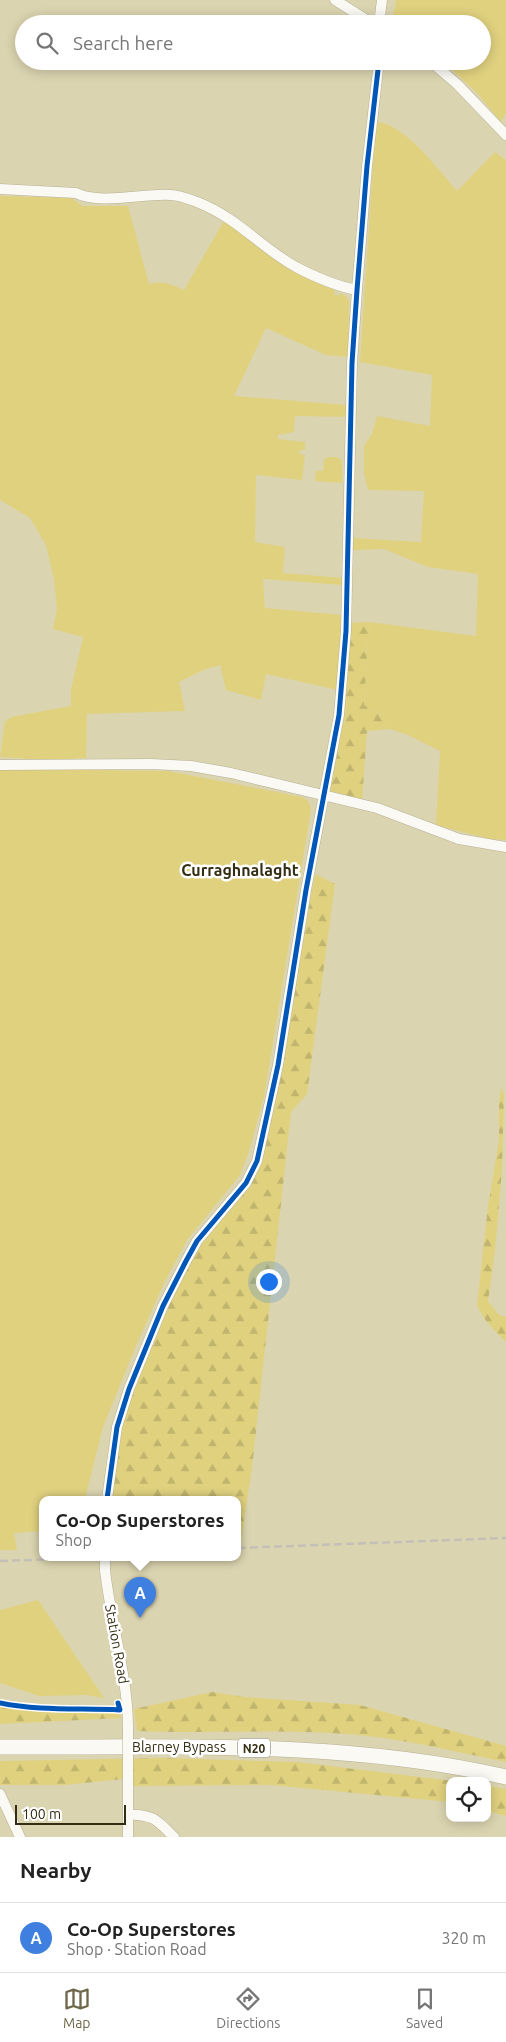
<!DOCTYPE html>
<meta charset="utf-8">
<style>
:root{--surface:#fff;--page:#f2f2f2;--text:#222;--muted:#767676;--line:#e0e0e0;--accent:#6e674a}
body{margin:0;font-family:Ubuntu,sans-serif;background:var(--page);color:var(--text)}
.controls{position:absolute;right:15px;bottom:15px;display:grid;overflow:hidden;border-radius:10px;box-shadow:0 2px 12px #0003}
.controls button{width:45px;height:45px;display:grid;place-items:center;padding:0;border:0;border-bottom:1px solid var(--line);background:var(--surface);color:var(--text);font:25px sans-serif}
.scale{position:absolute;left:15px;bottom:12px;width:111px;box-sizing:border-box;padding-left:5px;border:2px solid #332d13;border-top:0;font-size:14px;line-height:18px;white-space:nowrap;color:#332d13;-webkit-text-stroke:4px #fff;paint-order:stroke}
.you{position:absolute;left:268px;top:1281px;width:18px;height:18px;margin:-12px;border:4px solid #fff;border-radius:50%;background:#1a73e8;box-shadow:0 0 0 8px #1a73e833}
.badge{display:grid;place-items:center;width:32px;height:32px;border-radius:50%;background:var(--accent);color:#fff;font-size:16px;font-weight:700}
.pin{position:absolute;translate:-50% -41px;filter:drop-shadow(0 1px 2px #0008)}
.pin::after{content:'';position:absolute;top:26px;width:18px;height:15px;background:inherit;clip-path:polygon(0 0,100% 0,50% 100%)}
.popup{position:absolute;left:39px;top:1496px;width:202px;height:65px;box-sizing:border-box;display:grid;place-content:center;border-radius:10px;background:var(--surface);filter:drop-shadow(0 1px 4px #0005);font-size:16px;white-space:nowrap;color:var(--muted)}
.popup b{font-size:19px;color:var(--text)}
.popup::after{content:'';position:absolute;left:50%;top:100%;margin-left:-10px;border:10px solid transparent;border-top-color:var(--surface)}
.list{margin:0;padding:0;list-style:none}
h2{display:flex;justify-content:space-between;align-items:center;height:65px;margin:0;padding:0 20px;font-size:21px}
h2 small{font-size:16px;font-weight:400;color:var(--muted)}
.list li{display:grid;grid-template-columns:32px 1fr auto;gap:15px;align-items:center;box-sizing:border-box;height:70px;padding:0 20px;border-top:1px solid var(--line)}
.list b{display:block;font-size:19px;white-space:nowrap}
.list p{margin:0;font-size:16px;white-space:nowrap;color:var(--muted)}
.list em{font-size:16px;font-style:normal;color:var(--muted)}
.icon{flex:none;width:28px;height:28px;fill:none;stroke:currentColor;stroke-width:2;stroke-linecap:round;stroke-linejoin:round}
.map{position:relative;flex:none;width:506px;height:1837px;overflow:hidden}
.search{position:absolute;background:var(--surface);box-shadow:0 2px 12px #0003;left:15px;right:15px;top:15px;height:55px;display:flex;align-items:center;gap:12px;box-sizing:border-box;padding:0 18px;border-radius:28px;color:var(--muted);font-size:19px}
.sheet{height:135px;background:var(--surface)}
nav{display:flex;justify-content:space-around;align-items:center;box-sizing:border-box;height:70px;border-top:1px solid var(--line);background:var(--surface);font-size:14px;color:var(--muted)}
nav a{display:grid;justify-items:center;gap:2px}
nav .on{color:var(--accent)}
.map>svg:first-child{display:block}
</style>
<div class="map">
<svg width="506" height="1837" viewBox="0 0 506 1837">
<defs>
<pattern id="forest-firs" width="22" height="20" patternUnits="userSpaceOnUse" patternTransform="scale(1.25)"><rect width="22" height="20" fill="#e0d17f"/><path d="M5 1l3.5 6h-7zM16 11l3.5 6h-7z" fill="#c1b46d"/></pattern>
</defs>
<rect width="100%" height="100%" fill="#dbd4b0"/>
<!-- grass -->
<path fill="#e0d17f" d="M 396,0 L 506,0 L 506,113 L 501,122 L 476,92 L 442,61 L 482,61 L 482,24 L 392,24 Z
M 376,122 C 403,122 440,171 457,191 L 495,152 L 506,160 L 506,840 L 490,839 L 436,825 L 440,751 L 408,735 L 390,729 L 380,714 L 364,705 L 369,622 L 476,636 L 478,574 L 428,567 L 384,549 L 351,550 L 353,538 L 421,542 L 424,491 L 368,490 L 364,473 L 364,446 L 372,434 L 377,416 L 430,426 L 432,375 L 360,362 Z
M 0,196 L 72,198 L 82,206 L 128,206 L 149,284 C 162,280 171,284 184,290 L 225,219 C 261,247 292,273 335,290 L 334,294 L 339,296 L 340,293 L 347,297 L 349,302 L 348,357 L 326,355 L 266,328 L 234,396 L 347,405 L 349,417 L 295,416 L 294,432 L 278,435 L 278,439 L 305,442 L 305,450 L 300,450 L 299,454 L 305,455 L 302,480 L 256,475 L 255,542 L 285,547 L 283,573 L 344,578 L 343,585 L 263,579 L 265,608 L 343,615 L 338,690 L 266,674 L 261,700 L 226,690 L 220,665 L 203,670 L 179,682 L 185,711 L 87,714 L 86,758 L 47,760 L 0,757 L 5,722 L 11,717 L 71,706 L 71,690 L 83,637 L 53,629 L 57,609 L 54,580 L 46,545 L 30,518 L 0,500 Z
M 327,457 L 337,457 L 342,461 L 342,483 L 315,481 L 316,471 L 323,471 L 324,460 Z
M 0,769 L 168,771 L 302,797 L 308,801 L 311,809 L 264,1097 L 249,1151 L 240,1175 L 187,1240 L 165,1281 L 135,1348 L 103,1427 L 85,1499 L 42,1499 L 42,1531 L 14,1533 L 17,1550 L 0,1550 Z
M 38,1600 L 104,1698 L 87,1695 L 39,1696 L 0,1683 L 0,1610 Z"/>
<!-- forest -->
<path fill="url(#forest-firs)" d="M 369,622 L 364,705 L 380,714 L 390,729 L 367,731 L 362,801 L 334,795 L 330,791 L 344,718 L 347,623 Z
M 315,874 L 335,884 L 307,1094 L 291,1112 L 252,1468 L 241,1542 L 238,1542 L 238,1499 L 111,1499 L 118,1444 L 128,1404 L 175,1289 L 198,1245 L 251,1184 L 262,1159 L 271,1116 Z
M 501,1088 L 504,1095 L 502,1169 L 495,1251 L 488,1301 L 499,1315 L 506,1317 L 506,1342 C 495,1331 483,1320 477,1305 L 488,1207 L 499,1140 L 499,1104 Z
M 212,1692 L 245,1697 L 360,1705 L 506,1746 L 506,1762 C 460,1753 414,1741 368,1736 C 292,1728 213,1734 137,1731 L 134,1709 Z
M 54,1706 L 113,1707 L 122,1718 L 0,1724 L 0,1707 Z
M 163,1758 L 297,1762 L 453,1781 L 450,1781 L 450,1802 L 271,1785 L 132,1786 L 132,1779 L 123,1779 L 65,1785 L 0,1785 L 0,1761 Z
M 487,1786 L 506,1789 L 506,1816 L 487,1811 Z"/>
<g fill="none" stroke-linecap="round" stroke-linejoin="round">
<defs>
<path id="minor" d="M 335,0 L 373,24
M 379,24 L 382,0
M 430,61 L 457,84 L 506,135
M 0,189 L 76,193 C 100,205 144,193 171,195 C 179,195 189,199 197,202 C 238,218 260,247 296,267 C 315,277 336,286 357,290
M 0,765 L 151,764 L 191,766 L 231,773 L 377,808 L 459,839 L 506,847
M 107,1499 L 117,1427 L 129,1389 L 163,1306 L 186,1261 L 197,1241 L 246,1183 L 257,1161 L 278,1065 L 306,890 L 339,715 L 346,631 L 352,363 L 357,290 L 367,166 L 379,61
M 105,1570 C 111,1624 129,1680 128,1733
M 0,1794 L 20,1837
M 129,1814 C 155,1816 156,1819 174,1837
M 128,1837 L 128,1780"/>
<path id="highway" d="M 0,1747 C 169,1748 340,1739 506,1777"/>
</defs>
<!-- minor casing -->
<use href="#minor" stroke="#b7b195" stroke-width="11"/>
<!-- highway casing -->
<use href="#highway" stroke="#b7b195" stroke-width="16"/>
<!-- minor -->
<use href="#minor" stroke="#faf9f3" stroke-width="10"/>
<!-- highway -->
<use href="#highway" stroke="#faf9f3" stroke-width="15"/>
<!-- rail -->
<path stroke="#c3c0b7" stroke-width="2.5" stroke-dasharray="8 4" stroke-linecap="butt" d="M 238,1548 L 506,1538
M 0,1561 L 116,1557"/>
<defs>
<path id="minor-bridge" d="M 105,1557 L 105,1570
M 128,1780 L 128,1733"/>
</defs>
<!-- minor-bridge casing -->
<use href="#minor-bridge" stroke="#b7b195" stroke-width="11" stroke-linecap="butt"/>
<!-- minor-bridge -->
<use href="#minor-bridge" stroke="#faf9f3" stroke-width="10"/>
<defs>
<path id="cycleway" d="M 107,1499 L 117,1427 L 129,1389 L 163,1306 L 186,1261 L 197,1241 L 246,1183 L 257,1161 L 278,1065 L 306,890 L 339,715 L 346,631 L 352,363 L 357,290 L 367,166 L 379,61
M 0,1703 C 39,1711 80,1708 120,1710 L 118,1703"/>
</defs>
<!-- cycleway casing -->
<use href="#cycleway" stroke="#fff" stroke-width="8"/>
<!-- cycleway -->
<use href="#cycleway" stroke="#0057b8" stroke-width="5"/>
</g>
<g text-anchor="middle" dominant-baseline="central" stroke-width="5" stroke-linejoin="round" paint-order="stroke">
<!-- shield labels -->
<rect fill="#fff" stroke="#706c5a" stroke-width="1" x="238" y="1738.5" width="32" height="19" rx="4"/>
<g font-size="12" font-weight="bold" fill="#332d13">
<text x="254" y="1748">N20</text>
</g>
<!-- street labels -->
<g font-size="14" fill="#332d13" stroke="#fff">
<text transform="translate(117 1644) rotate(80)">Station Road</text>
<text x="179" y="1747">Blarney Bypass</text>
</g>
<!-- quarter labels -->
<g font-size="16" font-weight="bold" fill="#332d13" stroke="#fff">
<text x="240" y="870">Curraghnalaght</text>
</g>
</g>
</svg>
<div class="controls">
<button><svg class="icon" aria-label="locate" viewBox="0 0 24 24"><circle cx="12" cy="12" r="6"/><path d="M12 2v4M12 18v4M2 12h4M18 12h4"/></svg></button>
</div>
<div class="scale">100 m</div>
<div class="you"></div>
<div class="pin badge" style="left:140px;top:1618px;background:#3f7fe0">A</div>
<div class="popup"><b>Co-Op Superstores</b>Shop</div>
<div class="search"><svg class="icon" aria-label="search" viewBox="0 0 24 24"><circle cx="10" cy="10" r="6"/><path d="M15 15l6 6"/></svg>Search here</div>
</div>
<section class="sheet">
<h2>Nearby<small></small></h2>
<ul class="list">
<li><span class="badge" style="background:#3f7fe0">A</span><div><b>Co-Op Superstores</b><p>Shop · Station Road</p></div><em>320 m</em></li>
</ul>
</section>
<nav>
<a class="on"><svg class="icon" aria-label="map" viewBox="0 0 24 24"><path d="M3 6l6-2 6 2 6-2v14l-6 2-6-2-6 2zM9 4v14M15 6v14"/></svg>Map</a>
<a><svg class="icon" aria-label="directions" viewBox="0 0 24 24"><path d="M12 3l9 9-9 9-9-9zM9 14v-3h6M13 9l2 2-2 2"/></svg>Directions</a>
<a><svg class="icon" aria-label="saved" viewBox="0 0 24 24"><path d="M7 4h10v16l-5-4-5 4z"/></svg>Saved</a>
</nav>
